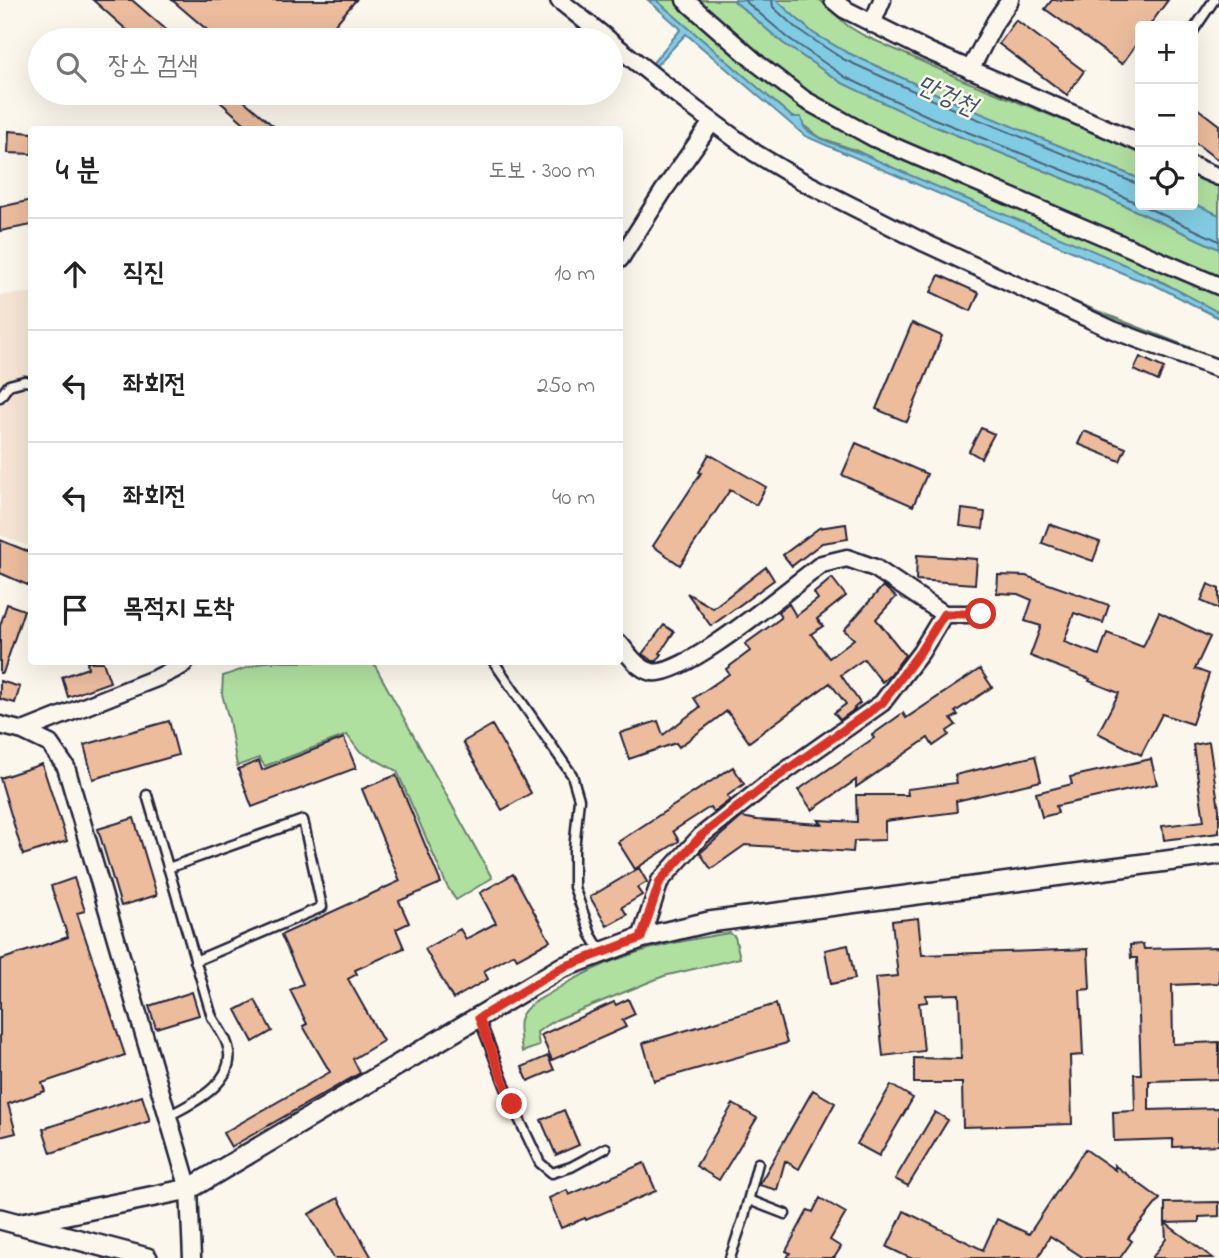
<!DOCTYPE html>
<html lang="ko">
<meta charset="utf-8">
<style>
:root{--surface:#fff;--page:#f6f6f6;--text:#222;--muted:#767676;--line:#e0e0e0}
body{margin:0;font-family:"Indie Flower","Poor Story",sans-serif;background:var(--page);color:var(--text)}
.controls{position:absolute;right:21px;top:21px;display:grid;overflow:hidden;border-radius:7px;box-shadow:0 7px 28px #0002}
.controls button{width:63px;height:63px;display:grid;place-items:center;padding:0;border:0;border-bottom:2px solid var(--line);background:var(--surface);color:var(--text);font:35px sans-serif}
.stop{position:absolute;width:21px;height:21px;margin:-16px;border:5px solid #d93025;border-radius:50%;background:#fff}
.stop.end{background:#d93025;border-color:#fff;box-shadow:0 2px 7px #0008}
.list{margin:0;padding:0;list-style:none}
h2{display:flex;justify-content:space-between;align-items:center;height:91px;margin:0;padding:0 28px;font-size:30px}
h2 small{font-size:23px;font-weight:400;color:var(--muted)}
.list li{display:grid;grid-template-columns:46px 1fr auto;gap:21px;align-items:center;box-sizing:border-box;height:112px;padding:0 28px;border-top:2px solid var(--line)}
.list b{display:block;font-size:26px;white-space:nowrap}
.list em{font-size:23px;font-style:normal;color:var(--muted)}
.icon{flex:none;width:38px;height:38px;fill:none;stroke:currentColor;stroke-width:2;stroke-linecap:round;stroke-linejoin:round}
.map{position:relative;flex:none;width:1219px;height:1258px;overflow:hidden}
.search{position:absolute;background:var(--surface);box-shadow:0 7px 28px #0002;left:28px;top:28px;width:595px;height:77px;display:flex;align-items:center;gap:18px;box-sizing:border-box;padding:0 24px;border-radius:38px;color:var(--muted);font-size:26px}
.panel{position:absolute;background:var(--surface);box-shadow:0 7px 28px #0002;left:28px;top:126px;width:595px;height:539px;border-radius:7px}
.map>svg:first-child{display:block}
</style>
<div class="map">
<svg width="1219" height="1258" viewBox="0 0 1219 1258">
<rect width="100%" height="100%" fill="#fbf7ec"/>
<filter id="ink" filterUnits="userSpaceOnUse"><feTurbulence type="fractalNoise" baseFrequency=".0143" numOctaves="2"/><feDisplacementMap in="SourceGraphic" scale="14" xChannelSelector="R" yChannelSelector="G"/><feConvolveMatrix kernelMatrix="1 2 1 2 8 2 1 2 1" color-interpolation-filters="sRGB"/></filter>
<g filter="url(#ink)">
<!-- built -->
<path fill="#f6e5d4" d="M 31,293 L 31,547 L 0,535 L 0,295 Z"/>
<!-- green -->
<path fill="#b0e0a0" stroke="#69816e" stroke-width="2" d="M 567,0 L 572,0 L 712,115 L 800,173 L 909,227 L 1080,304 L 1219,359 L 1219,363 L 1144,335 L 1027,284 L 892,223 L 824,190 L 768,157 L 695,106 Z
M 656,0 L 681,0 L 804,102 L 1219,288 L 1219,313 L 1157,279 L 903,173 L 855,150 L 821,138 L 792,117 Z
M 689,0 L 733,0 L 783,43 L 842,83 L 929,124 L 1080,185 L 1219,249 L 1219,284 L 876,135 L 806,99 Z
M 776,0 L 820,0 L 848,26 L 863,35 L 963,80 L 1140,151 L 1140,179 L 963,106 L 846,52 L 813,33 Z
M 1193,174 L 1219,185 L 1219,215 L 1193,203 Z
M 264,662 L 373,662 L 492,878 L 456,900 L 447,886 L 397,771 L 359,751 L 347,735 L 265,766 L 259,758 L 237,766 L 229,720 L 222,694 L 223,676 Z
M 730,933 L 735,937 L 740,958 L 664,976 L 556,1020 L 537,1032 L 539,1046 L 522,1052 C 521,1043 518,1029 520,1020 C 523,1007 537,1001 547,995 C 610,955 658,944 730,933 Z"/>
<!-- water -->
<path fill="#82cce3" stroke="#5c88a0" stroke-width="2" d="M 648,0 L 656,0 L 792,117 L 801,117 C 801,119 804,126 804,127 C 816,141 855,150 872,158 C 986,212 1110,249 1219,313 L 1219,318 L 1155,285 L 1134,278 L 805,136 L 686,34 L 654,68 L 651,65 L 681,29 Z
M 733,0 L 776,0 L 813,33 L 846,52 L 963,106 L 1140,179 L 1140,205 L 1193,203 L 1219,215 L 1219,249 L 1080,185 L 929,124 L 842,83 L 783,43 Z"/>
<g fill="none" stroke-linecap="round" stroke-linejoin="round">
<!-- shore -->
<path stroke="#48667e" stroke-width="2" d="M 744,0 L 787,37 L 845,77 L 932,118 L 1083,178 L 1219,241
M 772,0 L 773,7 L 797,29 L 843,59 L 960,112 L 1140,185"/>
</g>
<!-- building -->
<path fill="#ecbc9d" stroke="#22223b" stroke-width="2" d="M 93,0 L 132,0 L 178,40 L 138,40 Z
M 172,0 L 356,0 L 322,40 L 219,40 Z
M 1052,0 L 1168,0 L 1149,26 L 1140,26 L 1140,39 L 1122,64 L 1045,9 Z
M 1016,20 L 1084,71 L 1067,95 L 999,44 Z
M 210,93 L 235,93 L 278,130 L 252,130 Z
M 1193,105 L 1219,125 L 1219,161 L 1193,141 Z
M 9,131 L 32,133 L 32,154 L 8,153 Z
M 32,200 L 32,225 L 0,231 L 0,207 Z
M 939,275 L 979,293 L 971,311 L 931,292 Z
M 912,323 L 942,336 L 907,422 L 876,409 Z
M 1140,357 L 1164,368 L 1158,381 L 1134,370 Z
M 981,428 L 994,434 L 981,458 L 969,451 Z
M 1084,431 L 1126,448 L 1120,461 L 1078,444 Z
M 856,443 L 927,474 L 913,506 L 842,475 Z
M 709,454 L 766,487 L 756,505 L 730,490 L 680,565 L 653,546 L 701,473 L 699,472 Z
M 962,509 L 985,512 L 983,529 L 960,526 Z
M 846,524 L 848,539 L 822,543 L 792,566 L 783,555 L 819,528 Z
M 1049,524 L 1100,542 L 1093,561 L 1042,543 Z
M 0,540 L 32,553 L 32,587 L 0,573 Z
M 917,555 L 977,559 L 975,584 L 916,580 Z
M 766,567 L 774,580 L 711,626 L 687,593 L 713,608 Z
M 998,575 L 1026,576 L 1109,605 L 1103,623 L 1074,613 L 1064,642 L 1099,655 L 1107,633 L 1143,647 L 1159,612 L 1210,637 L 1195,669 L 1209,674 L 1192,724 L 1162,714 L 1141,755 L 1098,733 L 1119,693 L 1089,681 L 1090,679 L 1030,656 L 1041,626 L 1025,621 L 1032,600 L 1018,594 L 997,593 Z
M 832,578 L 846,596 L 817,619 L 823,626 L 811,634 L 829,658 L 854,639 L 844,630 L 883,586 L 896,597 L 876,619 L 905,655 L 890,675 L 882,682 L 864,659 L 841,675 L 860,703 L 854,708 L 855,709 L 840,720 L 834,713 L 846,704 L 830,683 L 749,742 L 727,711 L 679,747 L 676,743 L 629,759 L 620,733 L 658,721 L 663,735 L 700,707 L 694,698 L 729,674 L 726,669 L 750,651 L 745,644 L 781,618 L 778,612 L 789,604 L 796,616 L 818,599 L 814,593 Z
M 1208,584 L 1219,589 L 1219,609 L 1201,601 Z
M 7,604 L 24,610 L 3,673 L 0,673 L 0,626 Z
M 664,625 L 674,632 L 660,653 L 662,654 L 657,661 L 653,661 L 642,654 Z
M 87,662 L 103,662 L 110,682 L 68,697 L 62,677 L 88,668 Z
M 980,669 L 992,687 L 955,712 L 958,715 L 951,719 L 956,725 L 947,731 L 949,735 L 933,746 L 928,738 L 856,787 L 856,780 L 812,810 L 798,790 L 874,738 L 872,735 L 903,713 L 906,718 Z
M 0,681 L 20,687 L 15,703 L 0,699 Z
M 169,721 L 178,755 L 93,779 L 84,745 Z
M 492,725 L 531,793 L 502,810 L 463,742 Z
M 344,738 L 356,768 L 252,807 L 238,769 L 259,761 L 262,770 Z
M 1209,742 L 1219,809 L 1219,833 L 1164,840 L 1162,826 L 1204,821 L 1193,745 Z
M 1035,756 L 1041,781 L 956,801 L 957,812 L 885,821 L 885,840 L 854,841 L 853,852 L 745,845 L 711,869 L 700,853 L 742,817 L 757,820 L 822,824 L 818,820 L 857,822 L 856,795 L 908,795 L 907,789 L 957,783 L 955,775 Z
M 1151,759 L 1157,784 L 1056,806 L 1058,813 L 1042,817 L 1036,793 L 1072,784 L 1070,777 Z
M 42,764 L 67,841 L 23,855 L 0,778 Z
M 733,767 L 744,784 L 727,796 L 730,800 L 714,812 L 710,807 L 673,831 L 679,841 L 635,869 L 618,842 Z
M 396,775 L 441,883 L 399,901 L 409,923 L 396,929 L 404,948 L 355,970 L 357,974 L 348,979 L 383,1041 L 353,1059 L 360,1073 L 231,1147 L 223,1133 L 330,1072 L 303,1026 L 307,1024 L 290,990 L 303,984 L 281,935 L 400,881 L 362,789 Z
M 134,818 L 157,895 L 121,906 L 98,829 Z
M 639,868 L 647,882 L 637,888 L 642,895 L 622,907 L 627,915 L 607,926 L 590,897 Z
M 513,874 L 550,941 L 517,959 L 514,954 L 484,971 L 488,979 L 453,999 L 425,949 L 460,929 L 466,939 L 496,923 L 480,893 Z
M 74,878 L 85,911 L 77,913 L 125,1055 L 42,1083 L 45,1091 L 8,1104 L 16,1133 L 0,1137 L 0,960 L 68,937 L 51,886 Z
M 918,918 L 922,955 L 1088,949 L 1090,989 L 1080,990 L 1083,1055 L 1070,1056 L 1072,1124 L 963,1127 L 962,1083 L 914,1083 L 914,1058 L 961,1059 L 959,994 L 926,995 L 927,1002 L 919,1003 L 924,1051 L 883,1056 L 875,978 L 898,976 L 892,921 Z
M 1143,944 L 1144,949 L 1219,947 L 1219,983 L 1172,985 L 1173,1044 L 1219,1042 L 1219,1079 L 1149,1081 L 1149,1110 L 1219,1108 L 1219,1145 L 1173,1147 L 1173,1139 L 1114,1141 L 1113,1112 L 1135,1111 L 1134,1074 L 1141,1074 L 1137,958 L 1131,958 L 1130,945 Z
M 848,945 L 855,979 L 831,984 L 825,950 Z
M 192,992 L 199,1015 L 156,1028 L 149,1006 Z
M 628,999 L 635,1014 L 622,1020 L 626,1027 L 552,1060 L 541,1035 L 614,1002 L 616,1005 Z
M 255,1000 L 272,1031 L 253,1042 L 236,1010 Z
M 776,1004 L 787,1043 L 654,1081 L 643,1043 Z
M 548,1056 L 554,1070 L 528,1081 L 522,1067 Z
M 891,1085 L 913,1098 L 879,1156 L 857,1144 Z
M 813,1090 L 835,1103 L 799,1169 L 785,1161 L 777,1190 L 759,1185 Z
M 142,1096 L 150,1121 L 51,1153 L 43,1129 Z
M 733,1104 L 757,1118 L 719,1180 L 696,1166 Z
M 564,1110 L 579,1145 L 556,1155 L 541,1120 Z
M 935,1112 L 948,1120 L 908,1186 L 895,1179 Z
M 1085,1149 L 1115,1170 L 1114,1165 L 1160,1199 L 1128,1238 L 1132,1241 L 1120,1258 L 1084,1258 L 1050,1236 L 1038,1258 L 910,1258 L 887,1247 L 904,1211 L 983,1250 L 997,1219 L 1029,1234 Z
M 644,1163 L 656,1191 L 586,1220 L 585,1218 L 561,1228 L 549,1198 L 567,1190 L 569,1195 Z
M 338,1198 L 372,1258 L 334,1258 L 309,1214 Z
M 820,1198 L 846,1213 L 830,1240 L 841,1247 L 834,1258 L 787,1258 L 790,1253 L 786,1251 L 795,1234 L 808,1210 L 813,1212 Z
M 1219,1202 L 1219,1216 L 1199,1217 L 1199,1222 L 1165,1223 L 1165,1203 Z
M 1165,1223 L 1213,1258 L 1152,1258 L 1166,1239 Z"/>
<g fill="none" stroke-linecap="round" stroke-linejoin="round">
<defs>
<path id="service" d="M 1193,31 L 1214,0
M 0,397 L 9,385 L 24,381 L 32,382
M 494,662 L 572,775 L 579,799 L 574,850 L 574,887 L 591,935 L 602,953
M 147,795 L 212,1017 C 216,1024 222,1033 226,1041 C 242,1079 196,1102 168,1116
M 168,868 L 303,820 L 322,907 L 195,961
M 479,1018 L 512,1104 L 540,1163 L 552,1173 L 571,1167 L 606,1148
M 749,1200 L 785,1214
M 730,1258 L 743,1220 L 758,1163"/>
<path id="minor" d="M 559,0 L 609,40
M 685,0 L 758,64 L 805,100 L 874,138 L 1219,286
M 833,0 L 844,9 L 928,51 L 1140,143
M 872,24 L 882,0
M 611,42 L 695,109 L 755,153 L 802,181 L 925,243 L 1113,330 L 1219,369
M 970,70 L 995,22 L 1010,0
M 1193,166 L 1219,177
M 620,259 L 664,190 L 712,122
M 620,644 C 628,654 638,669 652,672 C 683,679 793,585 822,564 L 847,558 L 875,568 L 944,614 L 981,614
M 0,725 L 23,731 L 50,744 L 66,767 L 189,1189 L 192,1258
M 23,731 L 159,677 L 181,666 L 185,662
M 641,938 L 660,881 L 701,836 L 767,784 L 882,703 L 921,652 L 944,614"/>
<path id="tertiary" d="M 0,1219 L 147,1258
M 18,1224 L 189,1189 L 561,968 L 641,938 L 709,922 L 1219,854"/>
</defs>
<!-- service casing -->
<use href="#service" stroke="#22223b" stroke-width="13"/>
<!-- minor casing -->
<use href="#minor" stroke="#22223b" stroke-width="21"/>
<!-- tertiary casing -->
<use href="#tertiary" stroke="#22223b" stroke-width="24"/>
<!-- service -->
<use href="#service" stroke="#fbf7ec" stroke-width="8"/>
<!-- minor -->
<use href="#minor" stroke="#fbf7ec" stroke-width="16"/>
<!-- tertiary -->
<use href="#tertiary" stroke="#fbf7ec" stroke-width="19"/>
</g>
</g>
<g fill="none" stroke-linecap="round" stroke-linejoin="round" filter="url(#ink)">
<!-- route -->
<path stroke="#d93025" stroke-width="9" d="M 512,1104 L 479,1018 L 561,968 L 641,938 L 660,881 L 701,836 L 767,784 L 882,703 L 920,652 L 944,614 L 981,614"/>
</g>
<g text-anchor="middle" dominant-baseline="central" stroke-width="5" stroke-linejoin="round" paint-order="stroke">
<!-- water labels -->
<g font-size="26" font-style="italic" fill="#3f556d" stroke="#fbf7ec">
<text transform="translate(946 97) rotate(24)">만겅천</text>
</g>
</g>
</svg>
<div class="controls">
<button>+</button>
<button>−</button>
<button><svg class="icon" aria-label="locate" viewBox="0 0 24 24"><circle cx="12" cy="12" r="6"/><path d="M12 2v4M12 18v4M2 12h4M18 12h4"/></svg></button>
</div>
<div class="stop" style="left:981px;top:614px"></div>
<div class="stop end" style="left:512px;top:1104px"></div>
<div class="search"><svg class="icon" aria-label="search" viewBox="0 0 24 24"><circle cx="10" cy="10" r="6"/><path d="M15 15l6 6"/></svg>장소 검색</div>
<section class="panel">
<h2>4 분<small>도보 · 300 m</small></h2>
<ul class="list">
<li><svg class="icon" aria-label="ahead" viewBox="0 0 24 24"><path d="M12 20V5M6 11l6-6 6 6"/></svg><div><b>직진</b></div><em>10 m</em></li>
<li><svg class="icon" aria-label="left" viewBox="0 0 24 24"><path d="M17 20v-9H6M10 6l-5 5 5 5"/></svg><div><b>좌회전</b></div><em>250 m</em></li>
<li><svg class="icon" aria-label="left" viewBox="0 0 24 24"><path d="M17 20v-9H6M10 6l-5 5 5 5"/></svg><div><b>좌회전</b></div><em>40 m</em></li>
<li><svg class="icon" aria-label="arrive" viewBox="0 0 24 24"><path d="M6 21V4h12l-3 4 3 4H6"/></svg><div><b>목적지 도착</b></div></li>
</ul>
</section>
</div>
